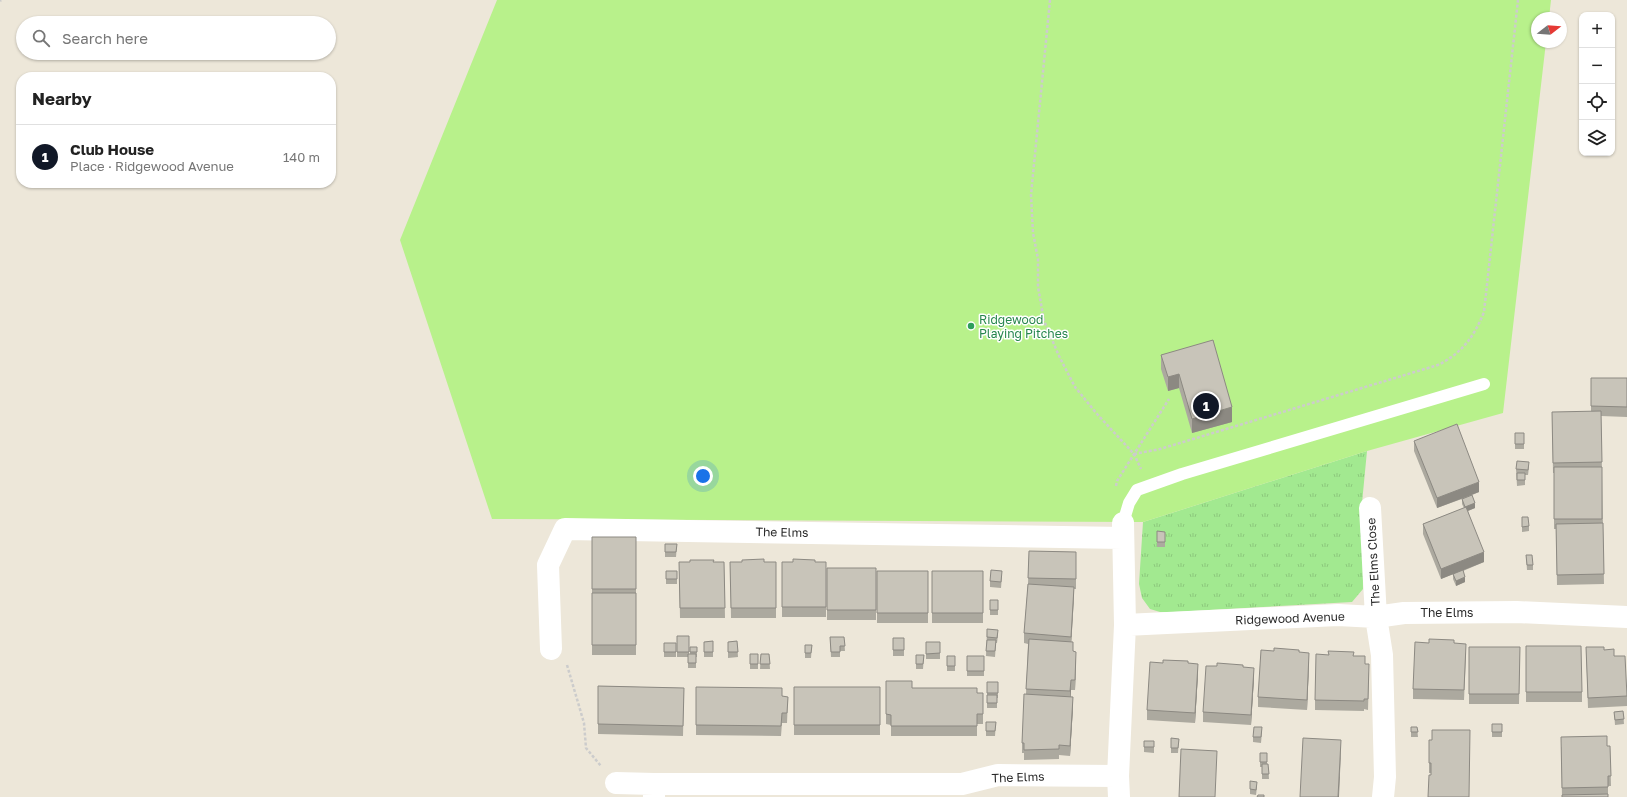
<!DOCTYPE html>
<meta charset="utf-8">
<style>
:root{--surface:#fff;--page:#f6f6f6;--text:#222;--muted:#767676;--line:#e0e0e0;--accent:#111827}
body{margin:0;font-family:"Golos Text",sans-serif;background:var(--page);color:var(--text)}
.controls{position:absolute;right:12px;top:12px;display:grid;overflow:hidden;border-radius:8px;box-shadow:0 1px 3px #0004}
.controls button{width:36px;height:36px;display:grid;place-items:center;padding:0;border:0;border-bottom:1px solid var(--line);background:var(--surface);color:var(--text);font:20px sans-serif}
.compass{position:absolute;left:1531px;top:12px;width:36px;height:36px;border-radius:50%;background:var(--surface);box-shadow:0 1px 3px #0004;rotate:73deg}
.you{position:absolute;left:703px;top:476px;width:14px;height:14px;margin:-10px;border:3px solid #fff;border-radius:50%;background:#1a73e8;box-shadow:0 0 0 6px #1a73e833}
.badge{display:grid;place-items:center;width:26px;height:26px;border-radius:50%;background:var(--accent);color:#fff;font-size:13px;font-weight:700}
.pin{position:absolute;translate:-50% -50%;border:2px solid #fff;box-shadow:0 1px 4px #0006}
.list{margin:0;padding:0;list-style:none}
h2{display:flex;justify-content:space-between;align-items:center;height:52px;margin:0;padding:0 16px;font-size:17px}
h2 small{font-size:13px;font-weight:400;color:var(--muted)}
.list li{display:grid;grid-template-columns:26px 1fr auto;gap:12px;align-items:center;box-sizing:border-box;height:64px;padding:0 16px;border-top:1px solid var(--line)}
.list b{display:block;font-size:15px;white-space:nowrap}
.list p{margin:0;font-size:13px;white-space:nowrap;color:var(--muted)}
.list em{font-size:13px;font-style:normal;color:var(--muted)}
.icon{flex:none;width:22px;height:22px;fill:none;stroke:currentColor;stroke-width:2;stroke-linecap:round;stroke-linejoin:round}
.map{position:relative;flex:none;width:1627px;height:797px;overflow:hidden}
.search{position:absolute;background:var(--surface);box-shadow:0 1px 3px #0004;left:16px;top:16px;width:320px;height:44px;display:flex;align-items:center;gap:10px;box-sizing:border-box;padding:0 14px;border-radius:22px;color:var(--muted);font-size:15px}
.panel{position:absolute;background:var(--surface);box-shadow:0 1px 3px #0004;left:16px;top:72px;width:320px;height:116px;border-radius:16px}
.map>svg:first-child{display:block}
</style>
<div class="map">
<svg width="1627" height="797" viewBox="0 0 1627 797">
<defs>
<pattern id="grass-tufts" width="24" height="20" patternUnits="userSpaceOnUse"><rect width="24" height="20" fill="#a2e990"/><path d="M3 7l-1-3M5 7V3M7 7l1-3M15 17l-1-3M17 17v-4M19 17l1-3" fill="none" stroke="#8cc87c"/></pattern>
</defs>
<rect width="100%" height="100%" fill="#ede7d9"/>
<!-- grass -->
<path fill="url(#grass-tufts)" d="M 1367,451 L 1362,503 L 1363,589 L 1352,602 L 1173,612 L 1160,612 L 1150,609 L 1142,598 L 1139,584 L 1143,522 Z"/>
<!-- pitch -->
<path fill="#b8f18b" d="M 497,0 L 1551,0 L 1549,18 L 1537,18 L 1537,42 L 1546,42 L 1503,413 L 1367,451 L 1143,522 L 492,519 L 400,240 Z"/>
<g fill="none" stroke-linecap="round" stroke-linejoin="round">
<!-- path -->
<path stroke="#ccc" stroke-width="2.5" stroke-dasharray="3 2" stroke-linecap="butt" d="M 1050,0 L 1031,195 L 1033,233 L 1038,259 L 1038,287 L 1044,321 L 1059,356 L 1075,387 L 1097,414 L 1134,454 L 1141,469
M 0,1 L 1,0
M 1134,454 L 1160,449 L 1438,365 C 1462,353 1474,337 1484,312 L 1518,0
M 1116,486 L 1117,481 L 1169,399
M 567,665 L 584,723 L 586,748 L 601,766"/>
<!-- lane -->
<path stroke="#fff" stroke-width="12" d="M 1123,523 L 1129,503 L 1137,490 L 1182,474 L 1484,384"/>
<!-- street -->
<path stroke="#fff" stroke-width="22" d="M 1370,508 L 1376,617 L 1382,655 L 1385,777 L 1383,797
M 1123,523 L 1125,625 L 1338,615 L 1376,617 L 1404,613 L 1517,612 L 1627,617
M 551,649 L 548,565 L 565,529 L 1123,538
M 616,783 L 654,784
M 654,797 L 654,784 L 962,784 L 998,775 L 1118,776
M 1119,797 L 1118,776 L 1125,625"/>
</g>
<!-- wall -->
<path fill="#aca99f" d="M 1161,355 L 1232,422 L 1192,433 L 1179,388 L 1168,391 L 1161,369 Z
M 1591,378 L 1627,378 L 1627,417 L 1601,416 L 1604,584 L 1557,585 L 1556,529 L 1554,529 L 1554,473 L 1553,473 L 1552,412 L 1591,412 Z
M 1515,433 L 1524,433 L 1524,449 L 1515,449 Z
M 1414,441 L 1479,492 L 1472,495 L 1475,508 L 1468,511 L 1484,562 L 1463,571 L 1465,582 L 1456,586 L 1453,579 L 1453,574 L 1441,579 L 1423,534 L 1423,524 L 1464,508 L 1462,504 L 1462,499 L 1470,496 L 1437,508 L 1414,451 Z
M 1529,467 L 1528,475 L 1525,475 L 1525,485 L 1517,486 L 1516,469 Z
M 1522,517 L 1529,526 L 1529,531 L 1522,532 Z
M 1157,531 L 1165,532 L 1165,547 L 1157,547 Z
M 592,537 L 636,537 L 636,655 L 592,655 Z
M 665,544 L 677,544 L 676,557 L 665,557 Z
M 1029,551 L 1076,552 L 1076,589 L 1074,589 L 1071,642 L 1076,662 L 1075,690 L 1071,690 L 1071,697 L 1073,707 L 1070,756 L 1059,755 L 1059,759 L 1024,760 L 1024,753 L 1022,753 L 1022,743 L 1026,694 L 1028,644 L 1024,643 L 1024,633 L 1028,584 Z
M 1526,555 L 1533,565 L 1533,570 L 1527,570 Z
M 679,562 L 724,562 L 725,618 L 680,618 Z
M 730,562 L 776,562 L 776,618 L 731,618 Z
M 782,562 L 826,562 L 826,617 L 782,617 Z
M 827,568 L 876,568 L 876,620 L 827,620 Z
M 666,571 L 677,571 L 677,584 L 666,584 Z
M 877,571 L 928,571 L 928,623 L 877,623 Z
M 932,571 L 983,571 L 983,623 L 932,623 Z
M 1002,576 L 1001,588 L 990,587 L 990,581 Z
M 990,600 L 998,600 L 998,615 L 990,615 Z
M 987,629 L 998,635 L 997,643 L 996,643 L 995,657 L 986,656 Z
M 677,636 L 689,636 L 689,654 L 690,654 L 690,647 L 697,647 L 697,657 L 696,657 L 696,668 L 688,668 L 688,657 L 677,657 Z
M 830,637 L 844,637 L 845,651 L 840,651 L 840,657 L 831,657 Z
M 893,638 L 904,638 L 904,656 L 893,656 Z
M 713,641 L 713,657 L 704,657 L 704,642 Z
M 737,641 L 738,657 L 728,658 L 728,642 Z
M 926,642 L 940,642 L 940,659 L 926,659 Z
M 664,643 L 676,643 L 676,657 L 664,657 Z
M 1429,643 L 1454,643 L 1466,654 L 1464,700 L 1413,699 L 1413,689 Z
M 805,645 L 812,645 L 811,658 L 805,658 Z
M 1526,646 L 1582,692 L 1582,702 L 1526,702 Z
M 1469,647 L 1520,647 L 1519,704 L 1469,704 Z
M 1586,647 L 1604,650 L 1614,656 L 1627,696 L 1627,706 L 1588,708 Z
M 1299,652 L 1309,663 L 1307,710 L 1258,707 L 1258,697 Z
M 750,654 L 758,654 L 758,669 L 750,669 Z
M 761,654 L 769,654 L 770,669 L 760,669 Z
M 916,655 L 924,655 L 923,669 L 916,669 Z
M 947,656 L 955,656 L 955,671 L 947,671 Z
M 967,656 L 984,656 L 984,676 L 967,676 Z
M 1354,656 L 1365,664 L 1369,674 L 1368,710 L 1364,709 L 1364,711 L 1315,710 L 1315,700 Z
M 1163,663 L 1188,663 L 1198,674 L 1195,723 L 1147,720 L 1147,710 Z
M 1243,667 L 1254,678 L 1251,725 L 1203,722 L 1203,712 Z
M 886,681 L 912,688 L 977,693 L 983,693 L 983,724 L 977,724 L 977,736 L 891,736 L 891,725 L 886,724 Z
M 987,682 L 998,682 L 998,698 L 997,698 L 997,708 L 987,708 Z
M 598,686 L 684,688 L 683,736 L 598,734 Z
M 696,687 L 788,697 L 787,723 L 782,723 L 781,736 L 696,735 Z
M 794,687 L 880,687 L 880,735 L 794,735 Z
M 1623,711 L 1624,724 L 1615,725 L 1614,712 Z
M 986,722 L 996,722 L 995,736 L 986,736 Z
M 1492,724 L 1502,724 L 1502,737 L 1492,737 Z
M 1411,727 L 1417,727 L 1418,737 L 1411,737 Z
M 1470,730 L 1431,775 L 1431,773 L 1429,773 L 1429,740 L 1432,740 Z
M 1262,732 L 1261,743 L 1253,742 L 1253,737 Z
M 1171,738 L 1179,739 L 1178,753 L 1171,753 Z
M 1144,741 L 1154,741 L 1154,753 L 1144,752 Z
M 1610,746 L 1611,786 L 1608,786 L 1608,797 L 1562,797 L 1561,747 Z
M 1260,753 L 1267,753 L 1267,764 L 1268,764 L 1269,779 L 1262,779 L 1262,767 L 1260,767 Z
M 1250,781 L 1257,787 L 1256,795 L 1250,794 Z"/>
<!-- shaded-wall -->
<path fill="#8c8982" d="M 1179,374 L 1179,388 L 1168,391 L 1168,377 Z
M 1232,407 L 1232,422 L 1192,433 L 1192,419 Z
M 1479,482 L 1479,492 L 1437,508 L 1437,498 Z
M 1475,503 L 1475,508 L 1465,512 L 1465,507 Z
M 1484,552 L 1484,562 L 1441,579 L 1441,569 Z
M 1465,577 L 1465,582 L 1456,586 L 1456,581 Z
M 1074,587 L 1074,597 L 1071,647 L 1071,637 Z
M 1076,652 L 1076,662 L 1075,690 L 1075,680 Z
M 1309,653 L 1309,663 L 1307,710 L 1307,700 Z
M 1198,664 L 1198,674 L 1195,723 L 1195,713 Z
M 1254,668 L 1254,678 L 1251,725 L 1251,715 Z
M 1071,680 L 1071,690 L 1070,701 L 1070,691 Z
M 1073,697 L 1073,707 L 1070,756 L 1070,746 Z
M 1341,740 L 1341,750 L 1339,797 L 1338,797 Z"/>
<!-- building -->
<path fill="#c8c4b9" stroke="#8c8982" d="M 1213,340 L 1232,407 L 1192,419 L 1179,374 L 1168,377 L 1161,355 Z
M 1591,378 L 1627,378 L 1627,407 L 1591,406 Z
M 1601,411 L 1602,462 L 1553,463 L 1552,412 Z
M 1457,424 L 1479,482 L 1437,498 L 1414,441 Z
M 1515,433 L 1524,433 L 1524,444 L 1515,444 Z
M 1517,461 L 1529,462 L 1528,470 L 1516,469 Z
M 1554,467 L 1602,467 L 1602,519 L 1554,519 Z
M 1517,473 L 1525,473 L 1525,480 L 1517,480 Z
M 1472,495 L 1475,503 L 1465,507 L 1462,499 Z
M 1466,507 L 1484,552 L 1441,569 L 1423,524 Z
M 1522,517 L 1528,517 L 1529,526 L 1522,527 Z
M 1603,523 L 1604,574 L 1557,575 L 1556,524 Z
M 1157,531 L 1165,532 L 1165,542 L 1157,542 Z
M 592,537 L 636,537 L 636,589 L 592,589 Z
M 665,544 L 677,544 L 676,552 L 665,552 Z
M 1029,551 L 1076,552 L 1076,579 L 1028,578 Z
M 1526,555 L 1532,555 L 1533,565 L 1527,565 Z
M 764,559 L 764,562 L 776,562 L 776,608 L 731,608 L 730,562 L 742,562 L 742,560 Z
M 793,559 L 815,560 L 815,562 L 826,562 L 826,607 L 782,607 L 782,562 L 793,562 Z
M 690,560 L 714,560 L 713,562 L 724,562 L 725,608 L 680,608 L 679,562 L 690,562 Z
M 827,568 L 876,568 L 876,610 L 827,610 Z
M 991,570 L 1002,571 L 1001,582 L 990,581 Z
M 1463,570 L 1465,577 L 1456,581 L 1453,574 Z
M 666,571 L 677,571 L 677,579 L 666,579 Z
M 877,571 L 928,571 L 928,613 L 877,613 Z
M 932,571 L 983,571 L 983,613 L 932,613 Z
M 1028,584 L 1074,587 L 1071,637 L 1024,633 Z
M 592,593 L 636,593 L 636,645 L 592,645 Z
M 990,600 L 998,600 L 998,610 L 990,610 Z
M 987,629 L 998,630 L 997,638 L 987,637 Z
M 677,636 L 689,636 L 689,652 L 677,652 Z
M 830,637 L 844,637 L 845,646 L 840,646 L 840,652 L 831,652 Z
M 893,638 L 904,638 L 904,650 L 893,650 Z
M 1029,639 L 1073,642 L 1073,651 L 1076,652 L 1075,680 L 1071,680 L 1070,691 L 1026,689 Z
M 1429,639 L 1454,640 L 1454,643 L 1466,644 L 1464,690 L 1413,689 L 1415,642 L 1429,643 Z
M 987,640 L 996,640 L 995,651 L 986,651 Z
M 713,641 L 713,652 L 704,652 L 704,642 Z
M 737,641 L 738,652 L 728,652 L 728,642 Z
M 926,642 L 940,642 L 940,653 L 926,654 Z
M 664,643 L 676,643 L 676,652 L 664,652 Z
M 805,645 L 812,645 L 811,653 L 805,653 Z
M 1526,646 L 1581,646 L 1582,692 L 1526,692 Z
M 690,647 L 697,647 L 697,652 L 690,652 Z
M 1469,647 L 1520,647 L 1519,694 L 1469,694 Z
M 1586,647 L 1604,647 L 1604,650 L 1614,649 L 1614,656 L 1625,656 L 1627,696 L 1588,698 Z
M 1274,648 L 1299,650 L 1299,652 L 1309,653 L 1307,700 L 1258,697 L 1261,650 L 1274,651 Z
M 1328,651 L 1354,652 L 1353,656 L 1365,656 L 1365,664 L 1369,664 L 1368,699 L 1364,699 L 1364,701 L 1315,700 L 1316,654 L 1329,655 Z
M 688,654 L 696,654 L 696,663 L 688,663 Z
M 750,654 L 758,654 L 758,664 L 750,664 Z
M 761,654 L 769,654 L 770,664 L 760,664 Z
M 916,655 L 924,655 L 923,664 L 916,664 Z
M 947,656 L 955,656 L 955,666 L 947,666 Z
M 967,656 L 984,656 L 984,671 L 967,671 Z
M 1163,660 L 1188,661 L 1188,663 L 1198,664 L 1195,713 L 1147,710 L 1150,662 L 1163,663 Z
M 1217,663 L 1243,665 L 1243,667 L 1254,668 L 1251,715 L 1203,712 L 1206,666 L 1217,666 Z
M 886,681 L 912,681 L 912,688 L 977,688 L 977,693 L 983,693 L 983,714 L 977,714 L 977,726 L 891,726 L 891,715 L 886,714 Z
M 987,682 L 998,682 L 998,693 L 987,693 Z
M 598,686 L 684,688 L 683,726 L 598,724 Z
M 696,687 L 782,688 L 782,696 L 788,697 L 787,713 L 782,713 L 781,726 L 696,725 Z
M 794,687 L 880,687 L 880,725 L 794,725 Z
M 1024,694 L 1073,697 L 1070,746 L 1059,745 L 1059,749 L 1024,750 L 1024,743 L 1022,743 Z
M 987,695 L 997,695 L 997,703 L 987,703 Z
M 1623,711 L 1624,719 L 1615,720 L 1614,712 Z
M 986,722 L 996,722 L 995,731 L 986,731 Z
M 1492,724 L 1502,724 L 1502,732 L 1492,732 Z
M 1254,727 L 1262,727 L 1261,737 L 1253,737 Z
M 1411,727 L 1417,727 L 1418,732 L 1411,732 Z
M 1432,730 L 1470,730 L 1469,797 L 1428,797 L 1429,775 L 1431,775 L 1431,763 L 1429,763 L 1429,740 L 1432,740 Z
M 1607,736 L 1607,746 L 1610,746 L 1611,776 L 1608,776 L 1608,787 L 1562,788 L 1561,737 Z
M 1171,738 L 1179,739 L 1178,748 L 1171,748 Z
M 1303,738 L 1341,740 L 1338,797 L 1300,797 Z
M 1144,741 L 1154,741 L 1154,747 L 1144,747 Z
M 1181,749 L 1217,751 L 1215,797 L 1179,797 Z
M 1260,753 L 1267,753 L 1267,762 L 1260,762 Z
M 1262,764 L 1268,764 L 1269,774 L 1262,774 Z
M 1250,781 L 1257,782 L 1256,790 L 1250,789 Z
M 1608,794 L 1608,797 L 1562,797 L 1562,795 Z
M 1258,795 L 1264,795 L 1264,797 L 1257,797 Z"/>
<!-- markers -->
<circle fill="#2e9e5b" stroke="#fff" stroke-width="1.5" cx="971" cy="326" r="4"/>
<g text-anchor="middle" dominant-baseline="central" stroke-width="3" stroke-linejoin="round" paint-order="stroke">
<!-- leisure labels -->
<g font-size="12" fill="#27864d" stroke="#fff" text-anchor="start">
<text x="979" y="319">Ridgewood<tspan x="979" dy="14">Playing Pitches</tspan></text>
</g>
<!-- street labels -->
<g font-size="12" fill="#292929" stroke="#fff">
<text transform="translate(782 532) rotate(1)">The Elms</text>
<text transform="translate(1373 562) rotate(-93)">The Elms Close</text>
<text x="1447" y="612">The Elms</text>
<text transform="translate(1290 618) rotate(-2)">Ridgewood Avenue</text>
<text transform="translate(1018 777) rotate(-2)">The Elms</text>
</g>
</g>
</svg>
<div class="controls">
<button>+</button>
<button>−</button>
<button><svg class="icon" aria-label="locate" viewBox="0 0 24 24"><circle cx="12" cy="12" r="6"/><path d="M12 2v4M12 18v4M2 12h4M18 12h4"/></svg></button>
<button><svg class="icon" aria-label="layers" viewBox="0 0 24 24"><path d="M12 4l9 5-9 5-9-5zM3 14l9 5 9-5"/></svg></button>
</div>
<svg class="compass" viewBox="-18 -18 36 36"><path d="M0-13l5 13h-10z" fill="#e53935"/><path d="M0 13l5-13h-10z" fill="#767676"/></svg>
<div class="you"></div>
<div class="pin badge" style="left:1206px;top:406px">1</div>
<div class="search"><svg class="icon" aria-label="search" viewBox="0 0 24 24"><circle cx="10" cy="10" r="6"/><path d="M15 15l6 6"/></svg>Search here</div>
<section class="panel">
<h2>Nearby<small></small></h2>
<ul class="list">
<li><span class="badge">1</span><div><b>Club House</b><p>Place · Ridgewood Avenue</p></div><em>140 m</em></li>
</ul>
</section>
</div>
